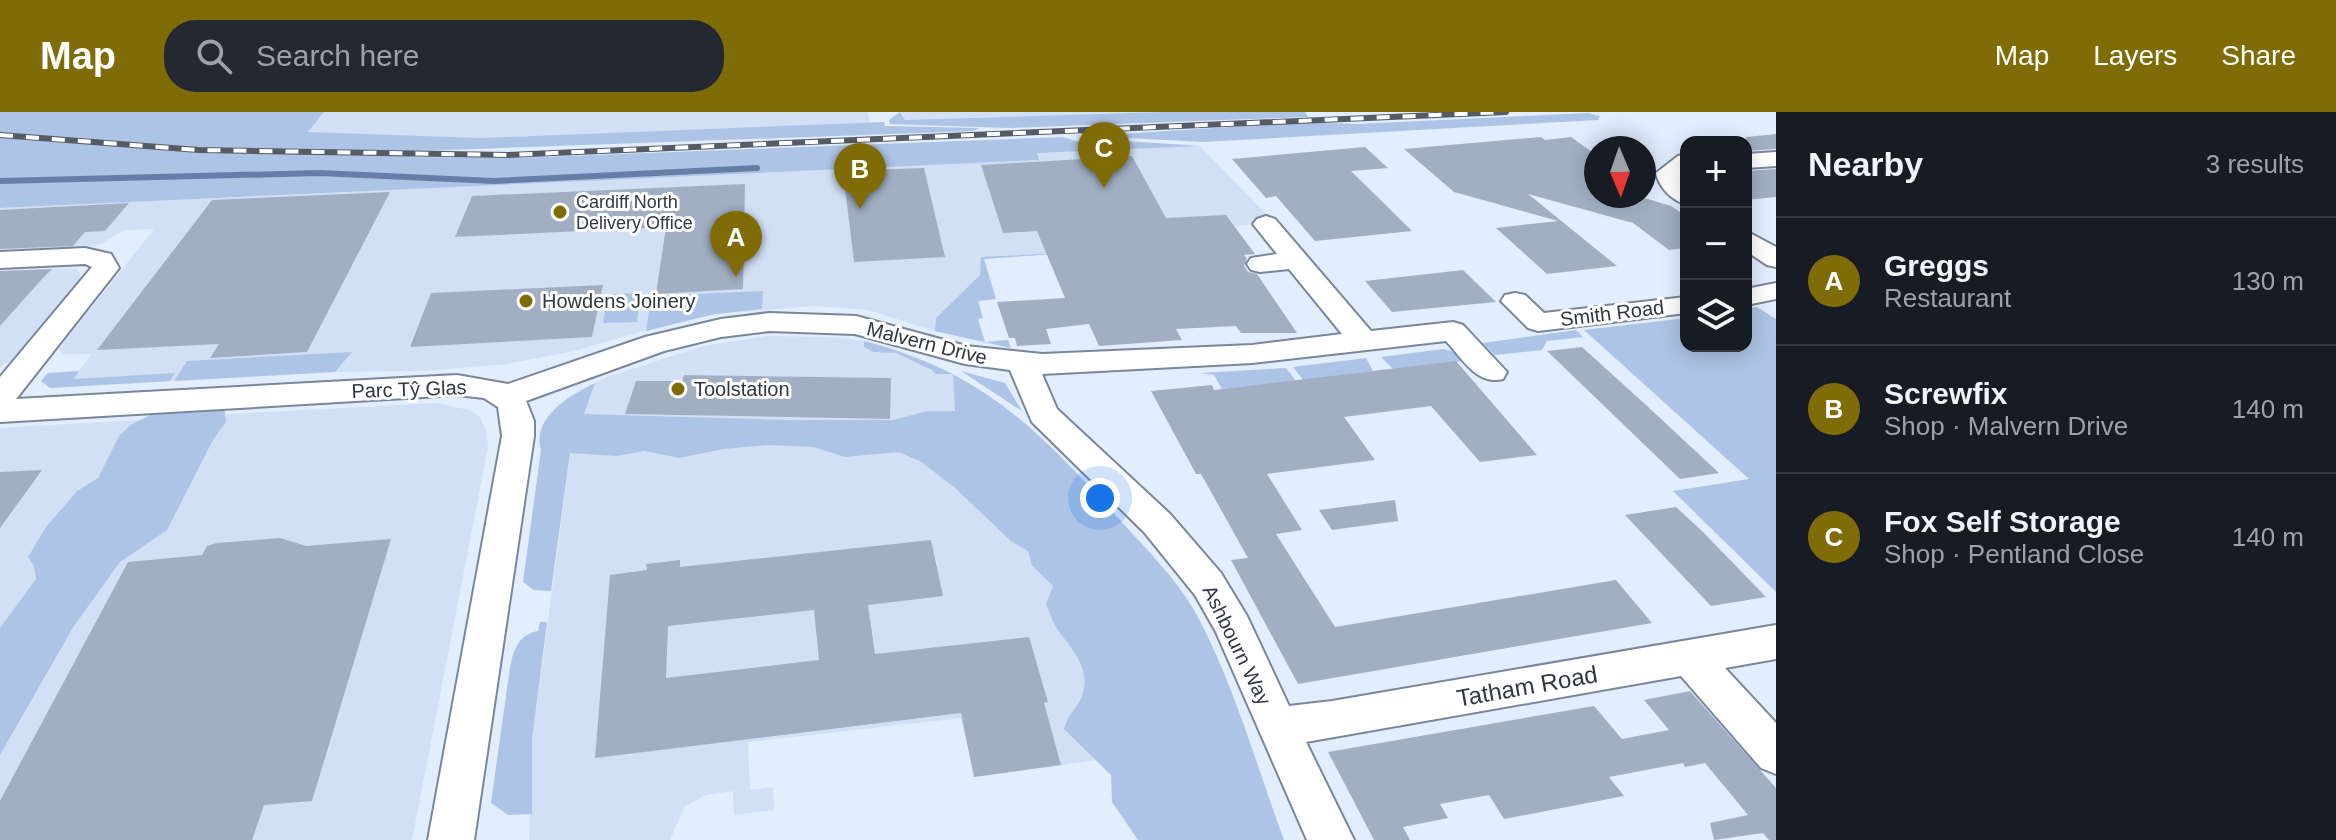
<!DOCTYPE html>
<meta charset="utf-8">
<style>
:root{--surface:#171b24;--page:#242831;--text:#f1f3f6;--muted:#9ea1a6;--line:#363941;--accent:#806c07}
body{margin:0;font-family:Helvetica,sans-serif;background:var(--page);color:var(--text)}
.controls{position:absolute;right:24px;top:24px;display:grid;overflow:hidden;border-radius:16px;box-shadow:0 4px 20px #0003}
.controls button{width:72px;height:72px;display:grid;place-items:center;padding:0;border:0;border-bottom:2px solid var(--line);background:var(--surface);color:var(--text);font:40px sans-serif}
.compass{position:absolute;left:1584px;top:24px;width:72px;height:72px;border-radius:50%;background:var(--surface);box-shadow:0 4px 20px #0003;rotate:178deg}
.you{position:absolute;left:1100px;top:386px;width:28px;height:28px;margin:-20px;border:6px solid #fff;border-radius:50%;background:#1a73e8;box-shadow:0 0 0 12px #1a73e833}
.badge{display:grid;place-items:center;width:52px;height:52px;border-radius:50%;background:var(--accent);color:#fff;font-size:26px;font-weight:700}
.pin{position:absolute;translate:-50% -66px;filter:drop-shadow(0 2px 4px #0008)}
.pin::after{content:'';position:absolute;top:42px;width:28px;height:24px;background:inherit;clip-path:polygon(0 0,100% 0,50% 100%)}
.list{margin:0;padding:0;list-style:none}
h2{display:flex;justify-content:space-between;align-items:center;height:104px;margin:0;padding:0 32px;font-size:34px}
h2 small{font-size:26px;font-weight:400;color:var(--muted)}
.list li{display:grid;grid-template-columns:52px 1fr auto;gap:24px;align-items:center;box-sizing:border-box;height:128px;padding:0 32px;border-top:2px solid var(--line)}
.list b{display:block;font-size:30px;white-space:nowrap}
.list p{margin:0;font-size:26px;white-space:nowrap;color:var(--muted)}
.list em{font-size:26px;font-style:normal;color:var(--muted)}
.icon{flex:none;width:44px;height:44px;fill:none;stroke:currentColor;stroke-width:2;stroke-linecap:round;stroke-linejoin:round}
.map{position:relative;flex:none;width:1776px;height:728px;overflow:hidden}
header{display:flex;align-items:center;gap:48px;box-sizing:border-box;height:112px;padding:0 40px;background:var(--accent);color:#fff}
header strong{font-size:38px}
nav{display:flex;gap:44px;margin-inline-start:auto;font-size:28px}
.search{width:560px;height:72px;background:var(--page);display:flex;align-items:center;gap:20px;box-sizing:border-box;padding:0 28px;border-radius:32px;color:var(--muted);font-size:30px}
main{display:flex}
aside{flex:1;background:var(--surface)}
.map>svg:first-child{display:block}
</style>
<header>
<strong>Map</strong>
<div class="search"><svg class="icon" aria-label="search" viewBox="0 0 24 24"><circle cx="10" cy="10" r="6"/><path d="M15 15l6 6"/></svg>Search here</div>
<nav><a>Map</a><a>Layers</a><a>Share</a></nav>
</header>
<main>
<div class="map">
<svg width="1776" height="728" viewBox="0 0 1776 728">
<rect width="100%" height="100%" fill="#e2edfe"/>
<!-- built -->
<path fill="#d2e0f5" d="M 324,0 L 868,0 L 870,11 L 481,26 L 307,21 Z
M 902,0 L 1160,0 L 904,8 Z
M 1200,34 L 1275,111 L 1075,125 L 1081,140 L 984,147 L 996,187 L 978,189 L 983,206 L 978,207 L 985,230 L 1008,228 L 1011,236 L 935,219 L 868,198 L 815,194 L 715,202 L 671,211 L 574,239 L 507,252 L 424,259 L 335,260 L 50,276 L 41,269 L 46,262 L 79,259 L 92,242 L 64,242 L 59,237 L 154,117 L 125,118 L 100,132 L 82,137 L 0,141 L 0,96 L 1038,48 L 1036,41 Z
M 68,156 L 78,158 L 81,165 L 85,165 L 14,250 L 5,251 L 0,256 L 0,160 Z
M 767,224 L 833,225 L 864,229 L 896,238 L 954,262 L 1057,454 L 1112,646 L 974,665 L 961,606 L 748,630 L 750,678 L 773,675 L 774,698 L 734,703 L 733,679 L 706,683 L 684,695 L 670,728 L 529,728 L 532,628 L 575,307 L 581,307 L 595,271 L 607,265 L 703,234 Z
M 436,291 L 469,298 L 480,305 L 486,318 L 488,335 L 412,728 L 0,728 L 0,643 L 195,304 Z
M 155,307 L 0,552 L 0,316 Z"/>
<!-- green -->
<path fill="#aec4e6" d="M 0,0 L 324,0 L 308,20 L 481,26 L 884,10 L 885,14 L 979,16 L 973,19 L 393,40 L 415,45 L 516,46 L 1063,25 L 1076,29 L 1098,27 L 1200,34 L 1037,41 L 1039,48 L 0,96 Z
M 900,0 L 905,8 L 1160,0 L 1305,0 L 1308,5 L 1008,16 L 890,12 L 889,8 Z
M 1588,1 L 1600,4 L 1598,8 L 1203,30 L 1089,24 L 1307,10 L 1357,12 Z
M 1081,140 L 984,147 L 996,187 L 978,189 L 983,206 L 978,207 L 985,230 L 1008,228 L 1011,236 L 935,219 L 936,206 L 980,163 L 981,145 Z
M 763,179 L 762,197 L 715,202 L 646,219 L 651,184 Z
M 641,181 L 637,210 L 603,211 L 608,182 Z
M 1757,195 L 1776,207 L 1776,480 L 1673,379 L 1749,367 L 1584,218 L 1686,206 L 1686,234 L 1746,234 L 1746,196 Z
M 1576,218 L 1583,225 L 1547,229 L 1542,238 L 1495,243 L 1483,231 Z
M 864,229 C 984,260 1039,319 1119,407 C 1147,438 1179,469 1199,507 C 1235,576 1257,655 1284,728 L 1138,728 L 1112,690 L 1111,663 L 1064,617 C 1068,601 1078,596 1082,584 C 1091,558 1075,541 1060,521 C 1054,513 1050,502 1046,492 L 1053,474 L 1032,453 L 1028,439 L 1011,429 L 954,375 L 920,349 L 898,340 L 845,345 L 813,335 L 768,333 L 724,337 L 679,346 L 645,339 L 616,344 L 570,341 L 551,479 L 534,478 L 523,470 L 541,338 C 531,306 570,283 595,271 L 584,302 L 787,308 L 893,308 L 928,299 L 955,299 L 953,262 L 935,262 L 932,258 L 896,241 L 874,240 L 864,235 Z
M 1443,237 L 1454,240 L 1462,249 L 1393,257 L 1381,245 Z
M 352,240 L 335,260 L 174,269 L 187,249 Z
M 1366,246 L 1373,259 L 1303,268 L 1293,255 Z
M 1286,256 L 1296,269 L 1222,277 L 1214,263 L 1201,261 Z
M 79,259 L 74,267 L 175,261 L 170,269 L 50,276 L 41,269 L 48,261 Z
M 961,259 L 1005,271 L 1022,299 Z
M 224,292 L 226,310 L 213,328 L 167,418 L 120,450 L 74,514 L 0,643 L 0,516 L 36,467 L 34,454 L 28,445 L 46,415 L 77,379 L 98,366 L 119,324 L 132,312 L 159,299 Z
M 540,510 L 547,510 L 532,628 L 532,702 L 508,703 L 491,691 L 510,555 C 514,537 518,523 538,519 Z"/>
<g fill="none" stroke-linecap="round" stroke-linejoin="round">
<!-- stream -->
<path stroke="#667ea6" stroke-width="6" d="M 0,69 L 320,61 L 494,69 L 757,56"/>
</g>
<!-- building -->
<path fill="#a2afc3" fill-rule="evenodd" d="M 1776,22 L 1776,37 L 1746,39 L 1746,25 Z
M 1541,25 L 1545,28 L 1571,25 L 1596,43 L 1596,84 L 1638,84 L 1671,94 L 1686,104 L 1686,136 L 1669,138 L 1633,111 L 1528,82 L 1617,154 L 1547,162 L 1496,116 L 1558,109 L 1454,80 L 1404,37 Z
M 1365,35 L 1388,56 L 1351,59 L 1412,119 L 1315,129 L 1276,84 L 1266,86 L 1232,47 Z
M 1132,44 L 1166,106 L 1226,103 L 1255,142 L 1244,143 L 1247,147 L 1244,154 L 1248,160 L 1257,162 L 1297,221 L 1241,221 L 1236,214 L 1176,217 L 1182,228 L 1099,234 L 1089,212 L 1046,217 L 1051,232 L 1017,234 L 1015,226 L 1009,226 L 997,190 L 1065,186 L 1037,119 L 1003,121 L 981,53 Z
M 924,56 L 945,145 L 854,150 L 843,59 Z
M 1776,57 L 1776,85 L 1746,88 L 1746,59 Z
M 745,72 L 743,177 L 656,182 L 666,115 L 455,125 L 472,84 Z
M 390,80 L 307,240 L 210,246 L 219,232 L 97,238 L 212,88 Z
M 129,91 L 105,119 L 85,120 L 73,134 L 0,137 L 0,98 Z
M 52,157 L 42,167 L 0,214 L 0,159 Z
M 1463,158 L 1496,190 L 1392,200 L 1365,169 Z
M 603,173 L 592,225 L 410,235 L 431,181 Z
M 1582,235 L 1646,293 L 1719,361 L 1680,367 L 1547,239 Z
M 1456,249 L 1537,343 L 1480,350 L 1431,294 L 1344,305 L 1375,348 L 1267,362 L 1302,418 L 1276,422 L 1335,515 L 1616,468 L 1652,511 L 1298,572 L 1231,448 L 1248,446 L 1201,362 L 1196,362 L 1151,279 L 1212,273 L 1214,278 Z
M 684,263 L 891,266 L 890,307 L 625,302 L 636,269 L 682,269 Z
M 42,358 L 0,416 L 0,360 Z
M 1395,388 L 1398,409 L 1332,418 L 1319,398 Z
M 1676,395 L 1702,419 L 1766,485 L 1711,494 L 1625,403 Z
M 280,426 L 306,434 L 391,427 L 312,689 L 264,693 L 252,728 L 0,728 L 0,689 L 128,450 L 202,443 L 207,434 L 217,431 Z
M 931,428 L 943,484 L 868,493 L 875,542 L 1029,525 L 1048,590 L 1044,591 L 1061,653 L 974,665 L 961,601 L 595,646 L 610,463 L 647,458 L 646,452 L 680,448 L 680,455 ZM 814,498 L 819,548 L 666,566 L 668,514 Z
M 1690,579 L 1776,676 L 1776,728 L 1769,728 L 1763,721 L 1714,728 L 1710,711 L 1748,703 L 1705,651 L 1685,655 L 1683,651 L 1609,665 L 1624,684 L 1504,707 L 1489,683 L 1440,692 L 1448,706 L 1403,715 L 1410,728 L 1374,728 L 1328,640 L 1594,594 L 1622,627 L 1669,618 L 1644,588 Z"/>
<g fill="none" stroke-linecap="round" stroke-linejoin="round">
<defs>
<path id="minor" d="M 1776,40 L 1776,54 L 1746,56 L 1746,42 Z
M 1686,42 L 1686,59 L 1680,63 L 1686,71 L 1686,92 C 1672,89 1659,75 1656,61 L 1678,44 Z
M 1266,104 L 1275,107 L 1371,219 L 1453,210 L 1463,213 L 1507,260 L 1503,267 C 1477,274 1462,246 1446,229 L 1252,251 L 1042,262 L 1057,297 L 1170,402 L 1221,461 L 1247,504 L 1289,594 L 1332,589 L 1776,513 L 1776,547 L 1725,556 L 1776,611 L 1776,662 L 1761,656 L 1681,564 L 1306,630 L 1354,728 L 1307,728 L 1216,520 L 1195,483 L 1144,420 L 1032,310 L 1010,258 L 965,252 L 855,222 L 769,219 L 721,225 L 664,239 L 526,289 L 534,309 L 534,324 L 474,728 L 428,728 L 502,324 L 498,295 L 484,286 L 457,283 L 0,310 L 0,265 L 92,155 L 85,152 L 0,156 L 0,140 L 85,136 L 111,142 L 119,156 L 16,287 L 457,263 L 508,272 L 645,225 L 721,207 L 769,201 L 856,204 L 966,234 L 1042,242 L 1252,233 L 1342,222 L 1289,157 L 1260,160 L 1251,158 L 1247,152 L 1251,146 L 1277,142 L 1253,112 L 1257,107 Z
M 1746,119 L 1776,135 L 1776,155 L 1767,153 L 1746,139 Z
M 1776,171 L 1776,187 L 1746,193 L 1746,177 Z
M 1515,181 L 1525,183 L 1544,201 L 1686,185 L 1686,201 L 1538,219 L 1528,216 L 1501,189 L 1505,183 Z"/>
</defs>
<!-- minor casing -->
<use href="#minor" stroke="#7a8699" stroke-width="4"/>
<!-- minor -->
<use href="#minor" fill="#fff" fill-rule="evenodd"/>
<defs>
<path id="rail" d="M 0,23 L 199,38 L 508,43 L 1506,0"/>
</defs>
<!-- rail casing -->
<use href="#rail" stroke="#555c65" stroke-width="6"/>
<!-- rail -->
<use href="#rail" stroke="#fff" stroke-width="4" stroke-dasharray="13" stroke-linecap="butt"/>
</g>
<!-- markers -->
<g fill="#806c07" stroke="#fff" stroke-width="3">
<circle cx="560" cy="100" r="8"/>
<circle cx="526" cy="189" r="8"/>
<circle cx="678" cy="277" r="8"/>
</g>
<g text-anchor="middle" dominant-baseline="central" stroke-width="6" stroke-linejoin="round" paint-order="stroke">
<!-- far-poi labels -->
<g font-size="18" fill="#32373f" stroke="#fff" text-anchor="start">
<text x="576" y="90">Cardiff North<tspan x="576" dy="21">Delivery Office</tspan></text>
</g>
<!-- poi labels -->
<g font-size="20" fill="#32373f" stroke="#fff" text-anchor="start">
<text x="542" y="189">Howdens Joinery</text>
<text x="694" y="277">Toolstation</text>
</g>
<!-- street labels -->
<g font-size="20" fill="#32373f" stroke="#fff">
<text transform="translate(1612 201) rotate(-7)">Smith Road</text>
<text transform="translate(927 231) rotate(14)">Malvern Drive</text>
<text transform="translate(409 277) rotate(-2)">Parc Tŷ Glas</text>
<text transform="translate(1237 533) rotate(64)">Ashbourn Way</text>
</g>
<!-- near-street labels -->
<g font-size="24" fill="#32373f" stroke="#fff">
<text transform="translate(1527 574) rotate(-10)">Tatham Road</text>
</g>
</g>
</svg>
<div class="controls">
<button>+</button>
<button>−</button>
<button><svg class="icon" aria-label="layers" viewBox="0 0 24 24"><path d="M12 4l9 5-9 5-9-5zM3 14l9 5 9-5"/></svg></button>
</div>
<svg class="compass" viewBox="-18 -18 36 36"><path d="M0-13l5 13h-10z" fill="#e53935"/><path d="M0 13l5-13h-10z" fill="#9ea1a6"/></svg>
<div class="you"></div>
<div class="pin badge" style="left:736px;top:165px">A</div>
<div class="pin badge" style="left:860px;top:97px">B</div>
<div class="pin badge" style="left:1104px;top:76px">C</div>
</div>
<aside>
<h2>Nearby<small>3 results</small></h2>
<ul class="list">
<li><span class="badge">A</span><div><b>Greggs</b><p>Restaurant</p></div><em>130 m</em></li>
<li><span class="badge">B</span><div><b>Screwfix</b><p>Shop · Malvern Drive</p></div><em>140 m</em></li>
<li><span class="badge">C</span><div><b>Fox Self Storage</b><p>Shop · Pentland Close</p></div><em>140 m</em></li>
</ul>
</aside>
</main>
